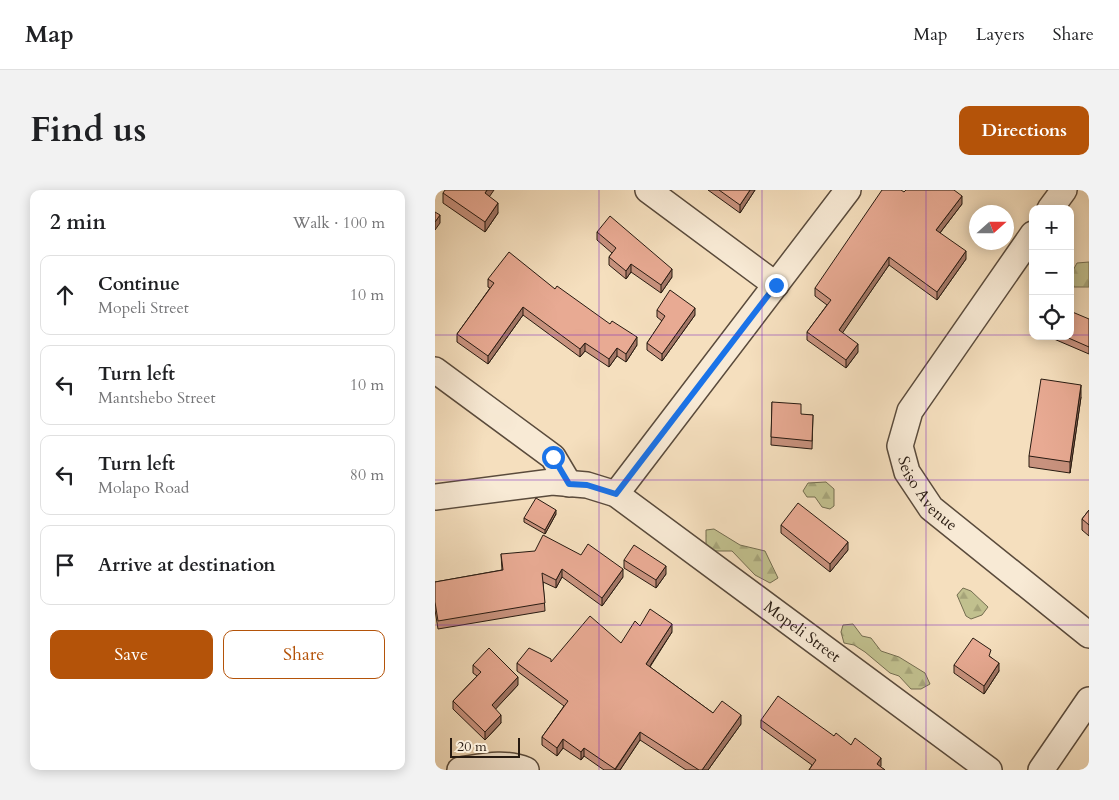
<!DOCTYPE html>
<meta charset="utf-8">
<style>
:root{--surface:#fff;--page:#f2f2f2;--text:#202124;--muted:#757577;--line:#e0e0e0;--accent:#b45309}
body{margin:0;font-family:Cardo,serif;background:var(--page);color:var(--text)}
.controls{position:absolute;right:15px;top:15px;display:grid;overflow:hidden;border-radius:10px;box-shadow:0 2px 12px #0003}
.controls button{width:45px;height:45px;display:grid;place-items:center;padding:0;border:0;border-bottom:1px solid var(--line);background:var(--surface);color:var(--text);font:25px sans-serif}
.compass{position:absolute;left:534px;top:15px;width:45px;height:45px;border-radius:50%;background:var(--surface);box-shadow:0 2px 12px #0003;rotate:69deg}
.scale{position:absolute;left:15px;bottom:12px;width:70px;box-sizing:border-box;padding-left:5px;border:2px solid #271a11;border-top:0;font-size:14px;line-height:18px;white-space:nowrap;color:#271a11;-webkit-text-stroke:4px #f8ead5;paint-order:stroke}
.stop{position:absolute;width:15px;height:15px;margin:-11px;border:4px solid #1a73e8;border-radius:50%;background:#fff}
.stop.end{background:#1a73e8;border-color:#fff;box-shadow:0 1px 5px #0008}
.list{margin:0;padding:0;list-style:none}
h2{display:flex;justify-content:space-between;align-items:center;height:65px;margin:0;padding:0 20px;font-size:21px}
h2 small{font-size:16px;font-weight:400;color:var(--muted)}
.list li{display:grid;grid-template-columns:32px 1fr auto;gap:15px;align-items:center;box-sizing:border-box;height:80px;margin:0 10px 10px;padding:0 10px;border:1px solid var(--line);border-radius:10px}
.list b{display:block;font-size:19px;white-space:nowrap}
.list p{margin:0;font-size:16px;white-space:nowrap;color:var(--muted)}
.list em{font-size:16px;font-style:normal;color:var(--muted)}
.actions{display:flex;gap:10px;padding:15px 20px}
.actions a{flex:1;padding:11px 0;border:1px solid var(--accent);border-radius:10px;text-align:center;font-size:18px;color:var(--accent)}
.actions .main{background:var(--accent);color:#fff}
.icon{flex:none;width:28px;height:28px;fill:none;stroke:currentColor;stroke-width:2;stroke-linecap:round;stroke-linejoin:round}
.map{position:relative;flex:none;width:654px;height:580px;overflow:hidden;border-radius:10px}
header{display:flex;align-items:center;gap:30px;box-sizing:border-box;height:70px;padding:0 25px;background:var(--surface);border-bottom:1px solid var(--line)}
header strong{font-size:24px}
nav{display:flex;gap:28px;margin-inline-start:auto;font-size:18px}
.intro{display:flex;align-items:center;justify-content:space-between;box-sizing:border-box;height:120px;padding:0 30px}
h1{margin:0;font-size:35px}
.button{padding:12px 22px;border-radius:10px;background:var(--accent);color:#fff;font-size:18px;font-weight:700}
main{display:flex;gap:30px;padding:0 30px}
aside{flex:1;background:var(--surface);border-radius:10px;box-shadow:0 2px 12px #0003}
.map>svg:first-child{display:block}
</style>
<header>
<strong>Map</strong>
<nav><a>Map</a><a>Layers</a><a>Share</a></nav>
</header>
<div class="intro"><h1>Find us</h1><a class="button">Directions</a></div>
<main>
<aside>
<h2>2 min<small>Walk · 100 m</small></h2>
<ul class="list">
<li><svg class="icon" aria-label="ahead" viewBox="0 0 24 24"><path d="M12 20V5M6 11l6-6 6 6"/></svg><div><b>Continue</b><p>Mopeli Street</p></div><em>10 m</em></li>
<li><svg class="icon" aria-label="left" viewBox="0 0 24 24"><path d="M17 20v-9H6M10 6l-5 5 5 5"/></svg><div><b>Turn left</b><p>Mantshebo Street</p></div><em>10 m</em></li>
<li><svg class="icon" aria-label="left" viewBox="0 0 24 24"><path d="M17 20v-9H6M10 6l-5 5 5 5"/></svg><div><b>Turn left</b><p>Molapo Road</p></div><em>80 m</em></li>
<li><svg class="icon" aria-label="arrive" viewBox="0 0 24 24"><path d="M6 21V4h12l-3 4 3 4H6"/></svg><div><b>Arrive at destination</b></div></li>
</ul>
<div class="actions"><a class="main">Save</a><a>Share</a></div>
</aside>
<div class="map">
<svg width="654" height="580" viewBox="0 0 654 580">
<defs>
<pattern id="forest-firs" width="22" height="20" patternUnits="userSpaceOnUse" patternTransform="scale(1.25)"><rect width="22" height="20" fill="#c1c08e"/><path d="M5 1l3.5 6h-7zM16 11l3.5 6h-7z" fill="#a6a479"/></pattern>
</defs>
<rect width="100%" height="100%" fill="#f5dfbe"/>
<filter id="stains"><feTurbulence type="fractalNoise" baseFrequency=".004" numOctaves="4"/><feColorMatrix values="0 0 0 0 .2 0 0 0 0 .09 0 0 0 0 .02 0 0 0 .5 -.17"/></filter>
<radialGradient id="worn" r=".72"><stop offset=".6" stop-color="#630" stop-opacity="0"/><stop offset="1" stop-color="#630" stop-opacity=".3"/></radialGradient>
<!-- forest -->
<path fill="url(#forest-firs)" stroke="#746d50" d="M 654,72 L 654,97 L 639,97 L 636,84 L 642,73 Z
M 391,292 L 399,299 L 399,316 L 395,319 L 387,317 L 380,307 L 372,307 L 368,301 L 373,293 Z
M 279,339 L 305,355 L 330,361 L 343,388 L 335,393 L 320,385 L 297,361 L 278,361 L 271,354 L 271,340 Z
M 528,398 L 536,401 L 553,417 L 547,425 L 536,429 L 531,426 L 522,405 Z
M 418,434 L 427,446 L 436,448 L 446,461 L 464,467 L 490,483 L 495,494 L 486,499 L 476,499 L 464,486 L 455,483 L 430,462 L 419,455 L 409,453 L 406,442 L 408,435 Z"/>
<g fill="none" stroke-linecap="round" stroke-linejoin="round">
<defs>
<g id="minor">
<path d="M 213,0 L 341,95"/>
<path d="M 615,19 L 629,0"/>
<path id="s1" d="M 598,44 L 475,221 L 465,256 L 472,282 L 496,318 L 654,445"/>
<path d="M 0,180 L 118,267 L 134,294"/>
<path d="M 181,304 L 413,0"/>
<path id="s2" d="M 0,307 L 117,292 L 152,295 L 181,304 L 554,580"/>
<path d="M 25,580 C 46,577 70,571 91,580"/>
<path d="M 606,580 L 654,510"/>
</g>
</defs>
<!-- minor casing -->
<use href="#minor" stroke="#5a4b3c" stroke-width="28"/>
<!-- minor -->
<use href="#minor" stroke="#f8ead5" stroke-width="25"/>
</g>
<!-- wall -->
<path fill="#c8927e" stroke="#271a11" d="M 273,0 L 320,0 L 305,23 Z
M 8,3 L 54,6 L 63,23 L 50,42 L 8,13 Z
M 527,14 L 505,43 L 531,69 L 502,110 L 454,75 L 407,143 L 423,162 L 411,178 L 372,150 L 372,142 L 392,115 L 380,106 L 380,98 Z
M 162,42 L 237,87 L 226,103 L 196,82 L 191,89 L 174,75 L 174,67 L 177,63 L 162,50 Z
M 53,89 L 120,99 L 202,155 L 191,172 L 182,166 L 174,177 L 150,161 L 145,167 L 88,125 L 53,174 L 22,152 L 22,144 L 55,98 L 53,97 Z
M 222,120 L 260,125 L 227,171 L 212,160 L 212,153 L 227,131 L 222,127 Z
M 654,129 L 654,164 L 612,146 L 635,146 Z
M 646,207 L 635,283 L 594,277 L 594,266 Z
M 337,212 L 366,225 L 378,225 L 377,259 L 336,255 Z
M 654,320 L 654,346 L 647,340 L 647,329 Z
M 121,324 L 110,344 L 89,332 L 89,328 Z
M 346,335 L 413,360 L 395,382 L 346,343 Z
M 66,364 L 188,387 L 167,416 L 127,387 L 121,398 L 108,392 L 110,421 L 3,439 L 0,420 L 0,392 L 67,380 Z
M 189,370 L 231,384 L 221,398 L 189,378 Z
M 205,436 L 237,442 L 215,477 L 278,523 L 306,534 L 273,580 L 251,580 L 205,550 L 185,580 L 169,580 L 149,566 L 146,570 L 128,558 L 122,566 L 107,555 L 107,547 L 129,516 L 82,481 L 82,473 L 116,472 L 186,453 Z
M 556,467 L 564,481 L 549,504 L 519,483 L 519,475 Z
M 38,475 L 83,495 L 60,519 L 66,533 L 50,550 L 18,519 L 18,511 L 42,486 L 38,483 Z
M 326,530 L 399,546 L 416,555 L 446,576 L 445,577 L 450,580 L 374,580 L 377,575 L 326,538 Z"/>
<!-- shaded-wall -->
<path fill="#a27767" stroke="#271a11" d="M 52,0 L 59,0 L 50,13 L 50,3 Z
M 315,0 L 320,0 L 305,23 L 305,15 Z
M 527,6 L 527,14 L 501,48 L 501,40 Z
M 63,13 L 63,23 L 50,42 L 50,32 Z
M 5,25 L 5,33 L 0,40 L 0,32 Z
M 531,61 L 531,69 L 502,110 L 502,102 Z
M 454,67 L 454,75 L 404,148 L 404,140 Z
M 196,74 L 196,82 L 191,89 L 191,81 Z
M 237,79 L 237,87 L 226,103 L 226,95 Z
M 88,117 L 88,125 L 53,174 L 53,166 Z
M 260,118 L 260,125 L 227,171 L 227,164 Z
M 202,147 L 202,155 L 191,172 L 191,164 Z
M 150,153 L 150,161 L 145,167 L 145,159 Z
M 423,154 L 423,162 L 411,178 L 411,170 Z
M 182,158 L 182,166 L 174,177 L 174,169 Z
M 646,195 L 646,207 L 635,283 L 635,272 Z
M 121,320 L 121,324 L 110,344 L 110,340 Z
M 413,352 L 413,360 L 395,382 L 395,374 Z
M 231,376 L 231,384 L 221,398 L 221,390 Z
M 127,379 L 127,387 L 121,398 L 121,390 Z
M 188,379 L 188,387 L 167,416 L 167,408 Z
M 237,434 L 237,442 L 211,482 L 211,474 Z
M 564,473 L 564,481 L 549,504 L 549,496 Z
M 83,487 L 83,495 L 57,523 L 57,515 Z
M 66,525 L 66,533 L 50,550 L 50,542 Z
M 306,525 L 306,534 L 273,580 L 267,580 Z
M 205,542 L 205,550 L 185,580 L 180,580 Z
M 128,549 L 128,558 L 122,566 L 122,558 Z
M 149,558 L 149,566 L 146,570 L 146,562 Z
M 446,568 L 446,576 L 443,580 L 442,574 Z"/>
<!-- building -->
<path fill="#e8aa93" stroke="#271a11" d="M 10,0 L 52,0 L 50,3 L 63,13 L 50,32 L 8,3 Z
M 284,0 L 315,0 L 305,15 Z
M 447,0 L 466,0 L 469,2 L 471,0 L 519,0 L 527,6 L 501,40 L 531,61 L 502,102 L 454,67 L 404,140 L 423,154 L 411,170 L 372,142 L 396,110 L 380,98 Z
M 0,22 L 5,25 L 0,32 Z
M 175,26 L 237,79 L 226,95 L 196,74 L 191,81 L 174,67 L 181,58 L 162,42 Z
M 74,62 L 120,99 L 122,96 L 175,134 L 177,131 L 202,147 L 191,164 L 182,158 L 174,169 L 150,153 L 145,159 L 88,117 L 53,166 L 22,144 L 59,93 L 53,89 Z
M 235,100 L 260,118 L 227,164 L 212,153 L 230,126 L 222,120 Z
M 635,121 L 654,129 L 654,157 L 629,146 L 635,146 Z
M 606,189 L 646,195 L 635,272 L 594,266 Z
M 337,212 L 366,214 L 366,224 L 378,225 L 377,251 L 336,247 Z
M 101,308 L 121,320 L 110,340 L 89,328 Z
M 363,313 L 413,352 L 395,374 L 346,335 Z
M 654,320 L 654,335 L 647,329 Z
M 108,345 L 146,365 L 153,354 L 188,379 L 167,408 L 127,379 L 121,390 L 107,383 L 110,413 L 3,431 L 0,412 L 0,392 L 68,380 L 66,364 L 100,361 Z
M 199,355 L 231,376 L 221,390 L 189,370 Z
M 215,419 L 237,434 L 211,474 L 278,523 L 287,511 L 306,525 L 267,580 L 264,580 L 205,542 L 180,579 L 149,558 L 146,562 L 128,549 L 122,558 L 107,547 L 133,511 L 82,473 L 94,458 L 116,469 L 116,472 L 155,426 L 186,453 L 200,431 L 205,436 Z
M 538,448 L 556,460 L 554,466 L 564,473 L 549,496 L 519,475 Z
M 54,458 L 83,487 L 57,515 L 66,525 L 50,542 L 18,511 L 46,482 L 38,475 Z
M 343,506 L 399,546 L 401,543 L 416,555 L 420,548 L 446,568 L 442,574 L 450,580 L 374,580 L 381,570 L 326,530 Z"/>
<g fill="none" stroke-linecap="round" stroke-linejoin="round">
<!-- route -->
<path stroke="#1a73e8" stroke-width="6" d="M 118,267 L 134,294 L 152,295 L 181,304 L 341,95"/>
</g>
<!-- grid -->
<path fill="none" stroke="#7b2cbf" stroke-width="1" stroke-opacity="0.55" d="M 164,0 L 164,580M 327,0 L 327,580M 491,0 L 491,580M 0,145 L 598,145M 635,145 L 654,145M 0,290 L 654,290M 0,435 L 654,435"/>
<g text-anchor="middle" dominant-baseline="central" stroke-width="5" stroke-linejoin="round" paint-order="stroke">
<!-- street labels -->
<g font-size="16" fill="#271a11" stroke="#f8ead5">
<text stroke="none"><textPath href="#s1" startOffset="308">Seiso Avenue</textPath></text>
<text stroke="none"><textPath href="#s2" startOffset="415">Mopeli Street</textPath></text>
</g>
</g>
<rect width="100%" height="100%" filter="url(#stains)"/>
<rect width="100%" height="100%" fill="url(#worn)"/>
</svg>
<div class="controls">
<button>+</button>
<button>−</button>
<button><svg class="icon" aria-label="locate" viewBox="0 0 24 24"><circle cx="12" cy="12" r="6"/><path d="M12 2v4M12 18v4M2 12h4M18 12h4"/></svg></button>
</div>
<svg class="compass" viewBox="-18 -18 36 36"><path d="M0-13l5 13h-10z" fill="#e53935"/><path d="M0 13l5-13h-10z" fill="#757577"/></svg>
<div class="scale">20 m</div>
<div class="stop" style="left:118px;top:267px"></div>
<div class="stop end" style="left:341px;top:95px"></div>
</div>
</main>
